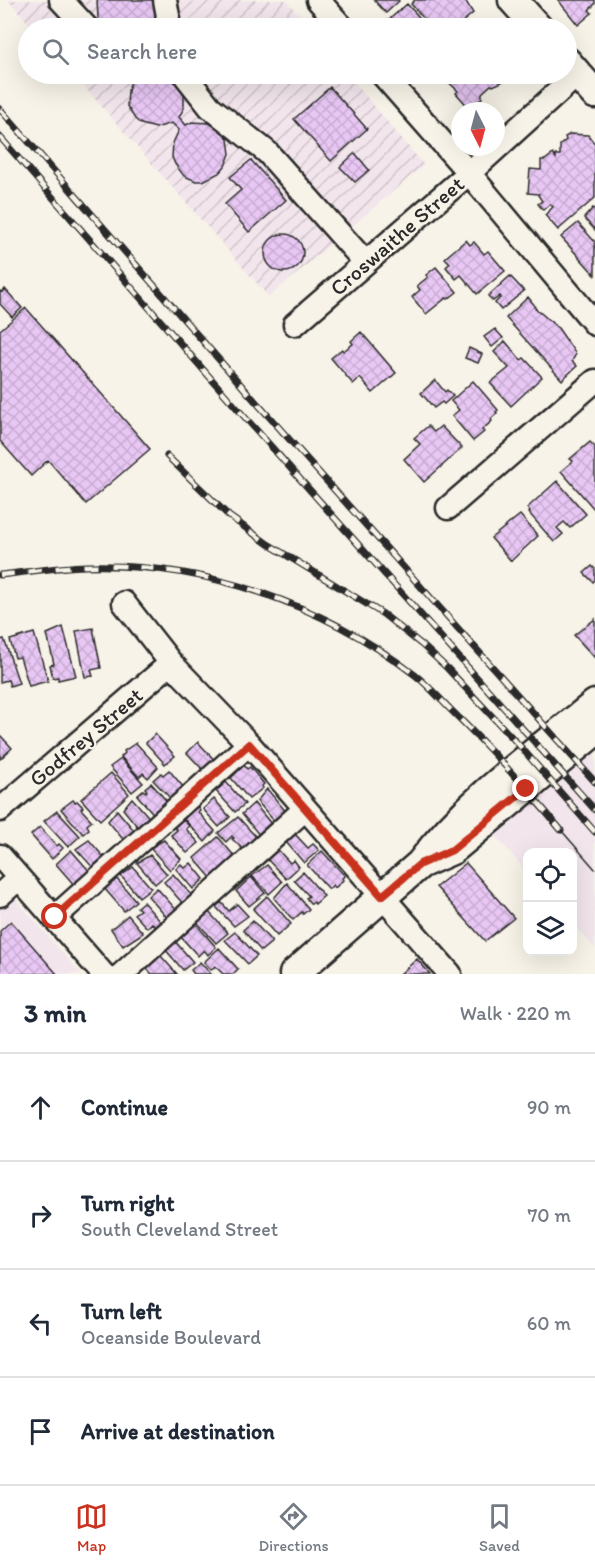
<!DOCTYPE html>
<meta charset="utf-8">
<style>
:root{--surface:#fff;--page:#f6f6f7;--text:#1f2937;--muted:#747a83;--line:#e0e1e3;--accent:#c8321e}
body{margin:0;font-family:Itim,sans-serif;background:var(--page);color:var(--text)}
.controls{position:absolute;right:18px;bottom:18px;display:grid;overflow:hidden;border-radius:12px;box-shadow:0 6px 24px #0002}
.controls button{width:54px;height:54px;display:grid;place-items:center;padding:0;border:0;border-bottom:2px solid var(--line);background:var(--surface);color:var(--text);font:30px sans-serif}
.compass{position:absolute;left:451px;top:102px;width:54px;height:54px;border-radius:50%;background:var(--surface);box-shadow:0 6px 24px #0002;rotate:174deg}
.stop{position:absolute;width:18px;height:18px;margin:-14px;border:4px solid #c8321e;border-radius:50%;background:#fff}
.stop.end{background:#c8321e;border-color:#fff;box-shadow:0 2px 6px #0008}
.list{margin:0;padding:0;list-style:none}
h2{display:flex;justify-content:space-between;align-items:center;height:78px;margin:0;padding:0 24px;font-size:26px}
h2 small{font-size:20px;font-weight:400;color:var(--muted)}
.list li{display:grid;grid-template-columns:39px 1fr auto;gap:18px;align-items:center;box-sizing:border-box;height:108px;padding:0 24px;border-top:2px solid var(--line)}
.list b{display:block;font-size:22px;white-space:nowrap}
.list p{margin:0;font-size:20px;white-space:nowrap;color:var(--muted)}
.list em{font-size:20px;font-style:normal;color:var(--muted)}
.icon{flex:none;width:33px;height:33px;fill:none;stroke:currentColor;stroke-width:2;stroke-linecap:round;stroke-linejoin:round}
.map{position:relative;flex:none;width:595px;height:974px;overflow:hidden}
.search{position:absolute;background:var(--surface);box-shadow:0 6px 24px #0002;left:18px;right:18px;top:18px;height:66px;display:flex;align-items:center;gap:15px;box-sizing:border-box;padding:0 21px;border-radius:33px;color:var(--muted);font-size:22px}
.sheet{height:510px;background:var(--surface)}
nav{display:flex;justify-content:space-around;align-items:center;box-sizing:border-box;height:84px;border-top:2px solid var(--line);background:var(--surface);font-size:16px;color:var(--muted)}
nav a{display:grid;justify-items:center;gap:3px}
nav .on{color:var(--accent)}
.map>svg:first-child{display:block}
</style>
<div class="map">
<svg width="595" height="974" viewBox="0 0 595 974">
<defs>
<pattern id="industrial-furrows" width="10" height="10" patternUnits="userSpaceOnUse" patternTransform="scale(1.5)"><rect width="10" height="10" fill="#f2e6ec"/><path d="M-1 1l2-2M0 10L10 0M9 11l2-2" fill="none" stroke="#d0c5cb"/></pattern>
<pattern id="building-cross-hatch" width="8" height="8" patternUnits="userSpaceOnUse" patternTransform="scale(1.5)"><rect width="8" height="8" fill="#e8c7f4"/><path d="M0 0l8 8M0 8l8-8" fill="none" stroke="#c7abd1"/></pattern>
</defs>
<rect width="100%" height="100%" fill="#f7f3e8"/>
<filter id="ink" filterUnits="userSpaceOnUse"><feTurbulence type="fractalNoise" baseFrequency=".0167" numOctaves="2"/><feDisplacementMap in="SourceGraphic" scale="12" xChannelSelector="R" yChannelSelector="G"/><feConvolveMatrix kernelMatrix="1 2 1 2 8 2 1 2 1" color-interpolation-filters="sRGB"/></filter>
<g filter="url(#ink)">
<!-- built -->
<path fill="#f2e6ec" d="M 595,748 L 595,949 L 573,924 L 572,852 L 528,852 L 527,872 L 492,832 Z
M 0,881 L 81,974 L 0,974 Z"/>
<!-- industrial -->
<path fill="url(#industrial-furrows)" d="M 8,0 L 286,0 L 310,28 L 33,28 Z
M 73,74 L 347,74 L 424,165 L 269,297 Z"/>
<!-- building -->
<path fill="url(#building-cross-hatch)" stroke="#2b2b2b" stroke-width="1.5" d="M 97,0 L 157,0 L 157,18 L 151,28 L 104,28 L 98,18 Z
M 374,0 L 398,0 L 399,1 L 386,13 Z
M 415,0 L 465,0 L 473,13 L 455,28 L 432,28 L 411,4 Z
M 558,0 L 595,0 L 595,4 L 589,10 L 592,13 L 578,25 Z
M 407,4 L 419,17 L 417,19 L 425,28 L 390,28 L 385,23 Z
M 141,74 L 171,74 L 181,85 L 184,93 L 184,108 L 179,117 L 186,125 L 192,122 L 209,123 L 224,133 L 228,139 L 230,154 L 225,166 L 219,173 L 203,181 L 196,181 L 184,176 L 175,164 L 172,157 L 173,143 L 179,130 L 172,123 L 156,128 L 141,124 L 135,119 L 127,106 L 128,91 L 131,81 Z
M 440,74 L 506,74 L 503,76 L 502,82 L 493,86 L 491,85 L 482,93 L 482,98 L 470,109 L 456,93 L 458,91 Z
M 330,87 L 367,129 L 331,161 L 294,119 Z
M 570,134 L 588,135 L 595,144 L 595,198 L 558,230 L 545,215 L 553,207 L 550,204 L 543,210 L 538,204 L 542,201 L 538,195 L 539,194 L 528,193 L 530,169 L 541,170 L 541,160 L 545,160 L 553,154 L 556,158 L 556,155 L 560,155 L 560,145 L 566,140 L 565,137 Z
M 355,153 L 369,170 L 355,182 L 340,167 Z
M 251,160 L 286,200 L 249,232 L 225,204 L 241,190 L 230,177 Z
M 593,208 L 595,209 L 595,230 L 584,218 Z
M 578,223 L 595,242 L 595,275 L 561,237 Z
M265 253a19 19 0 1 1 38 0a19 19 0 1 1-38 0Z
M 466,240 L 470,245 L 474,242 L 484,254 L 488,251 L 505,271 L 477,294 L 461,275 L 456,279 L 446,267 L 450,263 L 445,258 Z
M 436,267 L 457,292 L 448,299 L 446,298 L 426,314 L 412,297 L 420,290 L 417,286 L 428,277 L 426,275 Z
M 510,276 L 524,291 L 501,310 L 495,303 L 501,297 L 500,296 L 493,301 L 488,296 Z
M 5,289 L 22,308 L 12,317 L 0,304 L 0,291 L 3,292 Z
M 528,297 L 535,306 L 534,307 L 558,328 L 576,354 L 572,361 L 577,366 L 562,380 L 506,318 Z
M 26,308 L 150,449 L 86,504 L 48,460 L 31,476 L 0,441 L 0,330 Z
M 495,329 L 503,338 L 492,347 L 484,337 Z
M 361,332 L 396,373 L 373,393 L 360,378 L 353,384 L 331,358 L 342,349 L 343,351 L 353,344 L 351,341 Z
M 505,341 L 521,360 L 524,358 L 542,377 L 511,406 L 490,383 L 509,368 L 494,352 Z
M 469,348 L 482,354 L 478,363 L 465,358 Z
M 435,380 L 445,392 L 447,390 L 453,396 L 444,404 L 442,402 L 434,408 L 421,393 Z
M 473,381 L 498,410 L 496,412 L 497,413 L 491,419 L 492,421 L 482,430 L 484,432 L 473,441 L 452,416 L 459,410 L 451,401 Z
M 428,426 L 434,432 L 441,426 L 462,448 L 424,482 L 404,459 L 420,444 L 414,438 Z
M 590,442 L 595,447 L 595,510 L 561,471 L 573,461 L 570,459 Z
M 557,481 L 586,514 L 570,528 L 564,522 L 557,528 L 563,534 L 554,542 L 529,513 L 530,512 L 527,508 Z
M 520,515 L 538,536 L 511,561 L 491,538 Z
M 592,566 L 595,569 L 595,580 L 593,582 L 584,573 Z
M 595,619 L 595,658 L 574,635 Z
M 63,627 L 76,676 L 58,680 L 58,677 L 53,678 L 50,665 L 54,664 L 47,634 Z
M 93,628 L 101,668 L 91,670 L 93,676 L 85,677 L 76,631 Z
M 34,633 L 48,681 L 29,686 L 20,657 L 15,658 L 10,640 Z
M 4,639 L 19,683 L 10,686 L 8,680 L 0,682 L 0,640 Z
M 155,734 L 175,756 L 165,764 L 146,743 Z
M 0,735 L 12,748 L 0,759 Z
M 198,742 L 217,763 L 205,772 L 187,753 Z
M 136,743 L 158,767 L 148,778 L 143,773 L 139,777 L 121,757 L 125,753 L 124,751 Z
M 121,759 L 143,783 L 132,792 L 110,767 Z
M 244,765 L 247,769 L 250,767 L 264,784 L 262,786 L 263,788 L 249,799 L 231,778 Z
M 169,770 L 184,788 L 172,800 L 153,780 L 161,773 L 163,775 Z
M 111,773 L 129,794 L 100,820 L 81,799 Z
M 226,782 L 245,804 L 235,812 L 216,791 Z
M 151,783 L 171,806 L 157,818 L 137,795 L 143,790 L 146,792 L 147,791 L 145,788 Z
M 267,789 L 288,814 L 275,822 L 257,801 Z
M 132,798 L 153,822 L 141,831 L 123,809 Z
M 214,799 L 230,817 L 219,827 L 203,809 Z
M 73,800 L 75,802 L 77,801 L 83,807 L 81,809 L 92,821 L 87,825 L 89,829 L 83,834 L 61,809 Z
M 254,803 L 272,825 L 260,836 L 242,814 Z
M 197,806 L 200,810 L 198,812 L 215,831 L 205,842 L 184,819 Z
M 117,810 L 138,835 L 126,843 L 108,821 Z
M 57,811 L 80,836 L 68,847 L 44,821 Z
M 238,817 L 256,837 L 249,843 L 252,847 L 246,852 L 232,839 L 234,838 L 232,836 L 226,842 L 218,833 Z
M 182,818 L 189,826 L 186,829 L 199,843 L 187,853 L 171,835 L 177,830 L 173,826 Z
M 40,827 L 57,846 L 59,844 L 63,848 L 52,859 L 31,835 Z
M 295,834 L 308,848 L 313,844 L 319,850 L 304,863 L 286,842 Z
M 218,837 L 236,858 L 212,879 L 194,858 Z
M 89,840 L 108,862 L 97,872 L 76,849 Z
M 164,840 L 181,859 L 170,870 L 150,848 Z
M 71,850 L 91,873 L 76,887 L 56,864 Z
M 278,850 L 290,863 L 294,860 L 299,867 L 286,879 L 267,859 Z
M 322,851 L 345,876 L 342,878 L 343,880 L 335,888 L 333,885 L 329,889 L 307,865 Z
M 150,855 L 167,874 L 155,884 L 137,863 Z
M 191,863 L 204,879 L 193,889 L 176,869 L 181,864 L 185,868 Z
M 466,863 L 514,918 L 485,941 L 436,887 Z
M 267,865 L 282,882 L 269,894 L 252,876 Z
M 133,867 L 151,888 L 139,897 L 121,876 Z
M 303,872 L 324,896 L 315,904 L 314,902 L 311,904 L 306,898 L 309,896 L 294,880 Z
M 173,874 L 194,898 L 185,906 L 164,882 Z
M 251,877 L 265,893 L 249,906 L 236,891 Z
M 116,878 L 136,901 L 124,911 L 104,888 Z
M 287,883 L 309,909 L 303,914 L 302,912 L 293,920 L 274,898 Z
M 157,888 L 179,913 L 169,920 L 148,896 Z
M 267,896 L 291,924 L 277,936 L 253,909 Z
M 143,902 L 161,922 L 155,927 L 152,923 L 147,928 L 134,914 L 140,910 L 137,907 Z
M 221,902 L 229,911 L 237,904 L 248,916 L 234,926 L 216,907 Z
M 207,910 L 228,933 L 216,943 L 195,920 Z
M 128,915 L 143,933 L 123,946 L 111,929 Z
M 11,921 L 57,974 L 0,974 L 0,931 Z
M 253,921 L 272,942 L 261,951 L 243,930 Z
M 195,923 L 216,947 L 208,955 L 204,950 L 198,956 L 180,936 Z
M 235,932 L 257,956 L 248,964 L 225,940 Z
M 174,940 L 193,962 L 183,970 L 164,948 Z
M 219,948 L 238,969 L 233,974 L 223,974 L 215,966 L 211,970 L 204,962 Z
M 160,955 L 177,974 L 152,974 L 145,967 Z
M 417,959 L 430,974 L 400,974 Z
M 200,962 L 211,974 L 194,974 L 191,970 Z"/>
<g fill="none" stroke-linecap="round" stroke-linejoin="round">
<defs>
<path id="minor" d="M 61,0 L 87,28
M 165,0 L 168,16 L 165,28
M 318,0 L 343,28
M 184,74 L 210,107 L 267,152 L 365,262
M 382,74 L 469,173 L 595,324
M 295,324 L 469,173 L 578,74
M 448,508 L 595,381
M 124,603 L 171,663 L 249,744 L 450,974
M 0,810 L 171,663
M 0,856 L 103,974
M 0,895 L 19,878
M 55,917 L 249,744
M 122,974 L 305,809"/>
<path id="major" d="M 513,0 L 538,28
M 566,61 L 595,94
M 595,704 C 534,754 467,801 420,864 L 452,850 L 595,731
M 294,974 L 420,864"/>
</defs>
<!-- minor casing -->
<use href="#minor" stroke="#2b2b2b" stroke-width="27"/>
<!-- major casing -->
<use href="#major" stroke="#2b2b2b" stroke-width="33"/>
<!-- minor -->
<use href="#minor" stroke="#f7f3e8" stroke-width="22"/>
<!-- major -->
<use href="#major" stroke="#f7f3e8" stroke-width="28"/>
<!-- tram -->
<path stroke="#2b2b2b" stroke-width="1.5" d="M 561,830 L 595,869"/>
<defs>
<path id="rail" d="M 0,109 L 256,402 L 595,782
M 0,137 L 242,414 L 595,810
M 167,456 L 229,516 L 268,544 L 383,614 L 422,645 L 447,668 L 519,745 L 595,832
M 0,575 C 28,572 57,567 86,566 C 203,562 323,604 415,675 C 428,685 439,698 451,710 C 490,748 526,788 561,830"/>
</defs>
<!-- rail casing -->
<use href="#rail" stroke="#2b2b2b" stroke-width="7"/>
<!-- rail -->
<use href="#rail" stroke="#f7f3e8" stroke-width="4.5" stroke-dasharray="14" stroke-linecap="butt"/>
</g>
</g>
<g fill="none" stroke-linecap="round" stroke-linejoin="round" filter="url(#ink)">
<!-- route -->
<path stroke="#c8321e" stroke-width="8" d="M 55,917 L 249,744 L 382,896 L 420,864 L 452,850 L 526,789"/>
</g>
<g text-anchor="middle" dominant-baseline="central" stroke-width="4.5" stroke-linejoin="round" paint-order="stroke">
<!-- street labels -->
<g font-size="22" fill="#2b2b2b" stroke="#f7f3e8">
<text transform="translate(397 236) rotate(-41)">Croswaithe Street</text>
<text transform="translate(86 737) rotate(-40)">Godfrey Street</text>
</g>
</g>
</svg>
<div class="controls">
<button><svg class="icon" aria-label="locate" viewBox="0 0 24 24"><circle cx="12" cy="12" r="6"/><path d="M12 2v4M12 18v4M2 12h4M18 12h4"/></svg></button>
<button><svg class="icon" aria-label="layers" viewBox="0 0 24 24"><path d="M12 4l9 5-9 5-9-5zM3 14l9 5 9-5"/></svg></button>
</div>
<svg class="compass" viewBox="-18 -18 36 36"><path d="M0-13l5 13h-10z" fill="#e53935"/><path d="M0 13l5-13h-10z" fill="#747a83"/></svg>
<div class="stop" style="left:55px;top:917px"></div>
<div class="stop end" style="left:526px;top:789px"></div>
<div class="search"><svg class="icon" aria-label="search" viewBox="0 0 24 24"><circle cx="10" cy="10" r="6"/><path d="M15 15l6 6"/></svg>Search here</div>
</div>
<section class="sheet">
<h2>3 min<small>Walk · 220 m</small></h2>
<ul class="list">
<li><svg class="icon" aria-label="ahead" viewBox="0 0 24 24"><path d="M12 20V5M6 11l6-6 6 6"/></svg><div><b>Continue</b></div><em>90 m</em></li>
<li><svg class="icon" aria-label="right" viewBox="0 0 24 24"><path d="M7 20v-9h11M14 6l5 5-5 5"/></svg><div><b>Turn right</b><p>South Cleveland Street</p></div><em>70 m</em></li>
<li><svg class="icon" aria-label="left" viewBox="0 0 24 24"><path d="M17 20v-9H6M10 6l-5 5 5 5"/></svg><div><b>Turn left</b><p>Oceanside Boulevard</p></div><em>60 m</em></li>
<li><svg class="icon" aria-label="arrive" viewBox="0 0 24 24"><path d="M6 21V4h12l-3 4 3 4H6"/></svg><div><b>Arrive at destination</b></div></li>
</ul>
</section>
<nav>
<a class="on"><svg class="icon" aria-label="map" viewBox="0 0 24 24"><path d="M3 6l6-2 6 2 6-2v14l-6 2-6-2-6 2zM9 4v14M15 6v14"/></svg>Map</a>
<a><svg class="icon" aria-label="directions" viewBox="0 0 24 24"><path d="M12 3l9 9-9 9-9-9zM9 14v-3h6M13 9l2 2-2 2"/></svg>Directions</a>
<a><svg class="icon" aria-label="saved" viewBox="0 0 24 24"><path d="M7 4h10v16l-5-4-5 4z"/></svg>Saved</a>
</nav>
